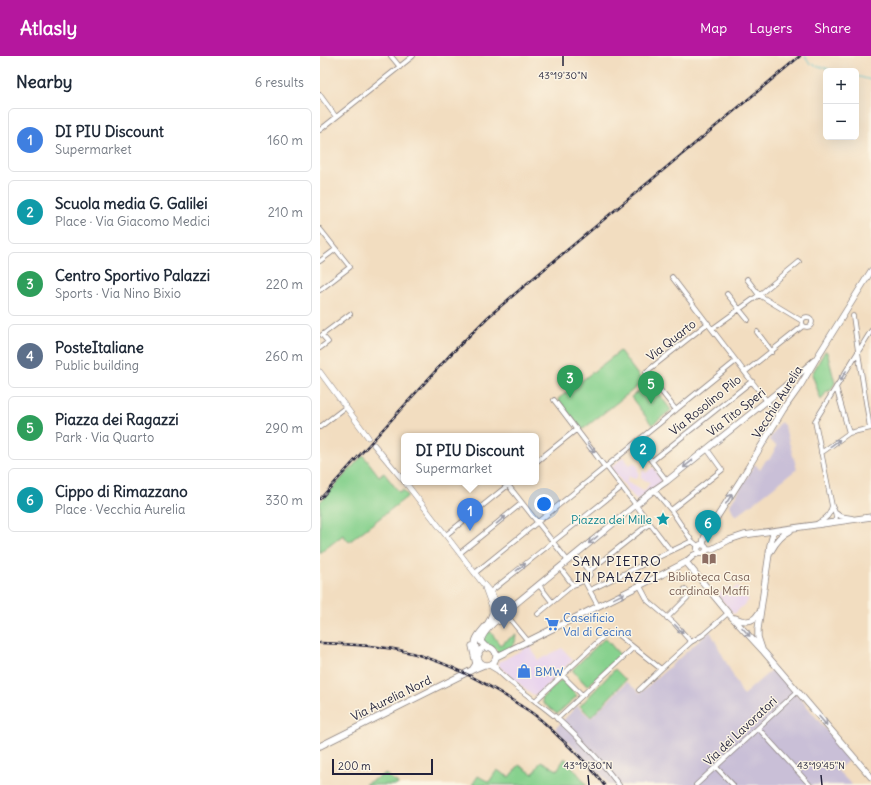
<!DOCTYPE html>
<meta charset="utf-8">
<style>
:root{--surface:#fff;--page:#f2f2f3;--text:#1f2937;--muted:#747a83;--line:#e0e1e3;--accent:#b5179e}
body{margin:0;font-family:Delius,sans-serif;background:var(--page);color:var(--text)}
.controls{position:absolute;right:12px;top:12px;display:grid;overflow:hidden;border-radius:6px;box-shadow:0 4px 16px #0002}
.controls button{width:36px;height:36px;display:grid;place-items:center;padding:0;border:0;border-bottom:1px solid var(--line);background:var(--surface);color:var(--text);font:20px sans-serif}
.scale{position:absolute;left:12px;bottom:10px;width:101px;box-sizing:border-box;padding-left:4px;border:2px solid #22223b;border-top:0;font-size:11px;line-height:14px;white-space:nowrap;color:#22223b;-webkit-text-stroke:3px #fcf5e5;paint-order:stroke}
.you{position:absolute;left:224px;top:448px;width:14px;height:14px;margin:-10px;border:3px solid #fff;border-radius:50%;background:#1a73e8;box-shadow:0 0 0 6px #1a73e833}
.badge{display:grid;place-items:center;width:26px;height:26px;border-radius:50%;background:var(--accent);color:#fff;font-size:13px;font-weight:700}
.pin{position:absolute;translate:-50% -33px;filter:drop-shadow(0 1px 2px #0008)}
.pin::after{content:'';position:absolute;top:21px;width:14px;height:12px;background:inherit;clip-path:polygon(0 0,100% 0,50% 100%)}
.popup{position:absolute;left:81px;top:377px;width:138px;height:52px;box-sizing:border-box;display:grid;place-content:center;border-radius:6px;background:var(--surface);filter:drop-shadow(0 1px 3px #0005);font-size:13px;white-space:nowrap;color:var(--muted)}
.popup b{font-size:15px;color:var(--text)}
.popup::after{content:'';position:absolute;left:50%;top:100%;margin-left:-8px;border:8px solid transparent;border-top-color:var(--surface)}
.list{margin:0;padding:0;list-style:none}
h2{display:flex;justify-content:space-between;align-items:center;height:52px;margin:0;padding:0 16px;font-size:17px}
h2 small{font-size:13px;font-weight:400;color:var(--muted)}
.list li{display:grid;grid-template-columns:26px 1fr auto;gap:12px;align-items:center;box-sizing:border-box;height:64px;margin:0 8px 8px;padding:0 8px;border:1px solid var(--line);border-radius:6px}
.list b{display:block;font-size:15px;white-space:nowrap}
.list p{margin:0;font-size:13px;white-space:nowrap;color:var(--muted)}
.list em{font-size:13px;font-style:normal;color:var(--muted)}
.map{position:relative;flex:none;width:551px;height:729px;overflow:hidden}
header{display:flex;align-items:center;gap:24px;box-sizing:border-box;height:56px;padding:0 20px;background:var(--accent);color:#fff}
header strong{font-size:19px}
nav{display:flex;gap:22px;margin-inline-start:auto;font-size:14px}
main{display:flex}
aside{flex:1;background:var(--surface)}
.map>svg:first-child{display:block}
</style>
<header>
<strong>Atlasly</strong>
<nav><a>Map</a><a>Layers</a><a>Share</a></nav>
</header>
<main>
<aside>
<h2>Nearby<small>6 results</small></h2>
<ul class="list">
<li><span class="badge" style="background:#3f7fe0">1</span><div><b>DI PIU Discount</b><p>Supermarket</p></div><em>160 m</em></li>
<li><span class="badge" style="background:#0f9aa8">2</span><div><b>Scuola media G. Galilei</b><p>Place · Via Giacomo Medici</p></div><em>210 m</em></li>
<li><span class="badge" style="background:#2e9e5b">3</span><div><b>Centro Sportivo Palazzi</b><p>Sports · Via Nino Bixio</p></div><em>220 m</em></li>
<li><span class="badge" style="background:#5c6f8a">4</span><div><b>PosteItaliane</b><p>Public building</p></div><em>260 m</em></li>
<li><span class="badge" style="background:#2e9e5b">5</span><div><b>Piazza dei Ragazzi</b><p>Park · Via Quarto</p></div><em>290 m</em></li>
<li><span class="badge" style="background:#0f9aa8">6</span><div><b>Cippo di Rimazzano</b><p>Place · Vecchia Aurelia</p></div><em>330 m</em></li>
</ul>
</aside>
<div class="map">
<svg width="551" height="729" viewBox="0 0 551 729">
<rect width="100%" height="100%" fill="#fcf5e5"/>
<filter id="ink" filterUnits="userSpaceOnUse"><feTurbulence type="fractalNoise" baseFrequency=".025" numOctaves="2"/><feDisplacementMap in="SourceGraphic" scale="8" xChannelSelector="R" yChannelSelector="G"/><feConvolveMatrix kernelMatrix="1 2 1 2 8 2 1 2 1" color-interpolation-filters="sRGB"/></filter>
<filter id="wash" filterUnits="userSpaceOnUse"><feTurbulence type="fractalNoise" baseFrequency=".012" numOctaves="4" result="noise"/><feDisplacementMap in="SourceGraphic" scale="16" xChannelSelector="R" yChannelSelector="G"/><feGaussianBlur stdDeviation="0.9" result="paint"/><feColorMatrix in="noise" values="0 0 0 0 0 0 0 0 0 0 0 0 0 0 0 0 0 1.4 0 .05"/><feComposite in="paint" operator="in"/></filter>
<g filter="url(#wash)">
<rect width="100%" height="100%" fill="#f2ddc0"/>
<!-- built -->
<path fill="#e8d2ee" d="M 303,401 L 310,409 L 314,406 L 319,412 L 317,413 L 319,416 L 317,423 L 309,420 L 306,426 L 325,435 L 330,426 L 320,422 L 323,414 L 326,417 L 333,411 L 342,425 L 317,445 L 291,412 Z
M 417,530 L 429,544 L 414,558 L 397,539 L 408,531 L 412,534 Z
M 210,590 L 218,604 L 242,592 L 253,604 L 219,637 L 215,639 L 212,638 L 197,626 L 180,611 L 179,609 L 179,605 L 181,605 Z"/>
<!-- industrial -->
<path fill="#c9bfd7" d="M 460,366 L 464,369 L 477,413 L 416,460 L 414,458 L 410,449 L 435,408 L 440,414 L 446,404 L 449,404 L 457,390 L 449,384 Z
M 390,575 L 423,639 L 454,612 L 485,648 L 530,703 L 517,714 L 532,729 L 289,729 L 282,719 L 235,673 L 257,650 L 271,662 L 307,626 L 320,637 Z"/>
<!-- green -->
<path fill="#87d18e" stroke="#547a64" d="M 300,295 L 323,326 L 262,374 L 238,343 Z
M 505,295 L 507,296 L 515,327 L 510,335 L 507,335 L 501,344 L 492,318 Z
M 330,326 L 351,354 L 332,369 L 311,341 Z
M 43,399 L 59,420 L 64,417 L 79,436 L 83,434 L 88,440 L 29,486 L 23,479 L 0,497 L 0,446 Z
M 170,575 L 180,589 L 196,578 L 195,586 L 193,590 L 182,596 L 178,596 L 174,592 L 164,587 L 163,580 Z
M 284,583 L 286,583 L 300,599 L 269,629 L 267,630 L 253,615 L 253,613 Z
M 295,613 L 306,624 L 271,661 L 260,650 Z
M 241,624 L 243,624 L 257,640 L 237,658 L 223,647 L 222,642 Z
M 245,702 L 267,729 L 152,729 L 158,720 L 169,726 L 177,714 L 189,721 L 199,709 L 213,718 L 221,705 L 237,714 Z
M 65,718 L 78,727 L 77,729 L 46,729 L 45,728 Z"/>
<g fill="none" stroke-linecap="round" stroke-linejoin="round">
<!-- stream -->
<path stroke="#53c0cb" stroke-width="1" d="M 485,0 L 489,6 L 491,8 L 516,15
M 536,20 L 551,24"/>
</g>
</g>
<g filter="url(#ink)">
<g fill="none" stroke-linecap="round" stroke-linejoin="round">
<defs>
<path id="minor" d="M 71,0 L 80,11
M 0,39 L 16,61
M 0,74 L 93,0
M 0,173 L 30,211 L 0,234
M 0,205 L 16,193
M 352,221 L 459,361
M 427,223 L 439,239 L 482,265
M 407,238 L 428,264
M 533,260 L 538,295
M482 266a5 5 0 1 1 10 0a5 5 0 1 1-10 0Z
M 392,273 L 439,239 L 479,206
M 437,276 L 452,296
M 0,292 L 8,286 L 2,279 L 30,258
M 538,296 L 550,372
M 425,316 L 483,270
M 516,331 L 529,377
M 234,344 L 285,411
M 356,354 L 326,316 L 388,267
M 0,371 L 26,351
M 317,386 L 347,425
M 501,397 L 529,377 L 551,372
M 332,405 L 432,325
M 216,406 L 257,373
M 286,410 L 351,495
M 188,429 L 248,505
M 334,434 L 351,454 L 372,485 L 379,491
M 351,454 L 402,414 L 387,393
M 516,457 L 520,460 L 532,462
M 515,466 C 517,461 515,455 512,450 L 495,365 L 551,275
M 498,467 C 506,463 510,459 512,450
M 126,479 L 192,426
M 140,497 L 202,447
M 240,512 L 253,529 C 259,528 267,523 270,519 L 269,515 L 255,499
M 269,515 L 329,468
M 155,517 L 416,305
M 264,524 L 278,550
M 219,529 L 232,546
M 320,530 L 328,545 L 354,567 L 371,586
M 270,534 L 372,485
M 170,536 L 302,431
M 218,558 L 253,529
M 347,562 L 369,540 L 365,533
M 179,566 L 185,561 L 189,562 L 208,585
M 174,606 L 177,614
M 168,609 L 178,615 C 196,633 219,646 238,663 C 260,683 281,705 299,729
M 242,619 L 262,639
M 319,634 L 341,613
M 215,645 L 287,577 L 297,578 L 341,613 L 371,586 L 383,579 L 408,557
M 237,663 L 313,592
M 438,672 L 490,729
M 396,711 L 413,729
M 376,729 L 477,636"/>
<path id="tertiary" d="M 0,316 L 48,381
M 54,389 L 84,425
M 85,426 L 164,529 L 170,536 L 180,551
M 165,532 L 172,551 L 172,556"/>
<path id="secondary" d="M377.5 493a4.5 4.5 0 1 1 9 0a4.5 4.5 0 1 1-9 0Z
M 383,489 L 384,483 L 385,480 L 420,425 L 463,354 L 480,330 L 496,303 L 551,215
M 387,493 L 392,493 L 409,484 L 424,479 L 551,461
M 451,495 C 456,486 461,479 470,475
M 366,506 L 408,557 L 444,596 L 551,721
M172.5 556a5.5 5.5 0 1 1 11 0a5.5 5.5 0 1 1-11 0Z
M 182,553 L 185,553 L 194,549 L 334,434 L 347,425 L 464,331 L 496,303
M 415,562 C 423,566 433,567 438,558
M158 600a9 9 0 1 1 18 0a9 9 0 1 1-18 0Z
M 167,592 L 161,586 C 161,579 173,566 180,562
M 442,593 L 438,581 L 438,573 L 449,498 L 450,489 L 454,475
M 159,598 C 149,584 161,577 168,567 C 170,564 171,561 172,558
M 176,601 L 345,517 L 366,506 L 374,499 L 380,497
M 152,614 L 156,608 L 152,590
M 0,690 L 152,614 L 164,609"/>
</defs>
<!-- minor casing -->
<use href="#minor" stroke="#8a807e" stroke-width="5.5"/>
<!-- tertiary casing -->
<use href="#tertiary" stroke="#8a807e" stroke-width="6"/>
<!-- secondary casing -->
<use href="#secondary" stroke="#8a807e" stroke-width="7"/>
<!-- minor -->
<use href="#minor" stroke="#fff" stroke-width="4"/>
<!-- tertiary -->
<use href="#tertiary" stroke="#fff" stroke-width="5"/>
<!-- secondary -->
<use href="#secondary" stroke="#fff" stroke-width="5.5"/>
<defs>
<path id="rail" d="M 0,443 L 129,300 L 168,261 L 210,225 L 480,0
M 0,587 C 26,588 53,589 79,594 C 122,603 162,624 198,648 C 204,652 210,655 216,660 C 224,666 231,673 238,680 C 253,694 273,712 284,729"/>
</defs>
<!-- rail casing -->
<use href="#rail" stroke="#22223b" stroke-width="2.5"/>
<!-- rail -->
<use href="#rail" stroke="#fcf5e5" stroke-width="1" stroke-dasharray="3" stroke-linecap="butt"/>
</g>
<!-- one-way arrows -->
<defs><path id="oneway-shaft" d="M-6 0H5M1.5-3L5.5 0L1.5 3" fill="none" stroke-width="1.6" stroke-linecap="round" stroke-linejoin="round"/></defs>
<g stroke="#9c9ca7">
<use href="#oneway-shaft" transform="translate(523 320) rotate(122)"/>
<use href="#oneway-shaft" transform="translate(515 387) rotate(-36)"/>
<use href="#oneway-shaft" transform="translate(271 392) rotate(54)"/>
<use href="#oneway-shaft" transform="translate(368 408) rotate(141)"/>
<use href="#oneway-shaft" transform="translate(409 443) rotate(-57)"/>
<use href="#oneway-shaft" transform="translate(181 464) rotate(-39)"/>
<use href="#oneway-shaft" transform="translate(273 484) rotate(141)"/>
<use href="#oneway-shaft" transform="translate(201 511) rotate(-39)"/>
<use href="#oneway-shaft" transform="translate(299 540) rotate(-26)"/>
<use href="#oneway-shaft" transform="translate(359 573) rotate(46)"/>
<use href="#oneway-shaft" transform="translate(426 576) rotate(48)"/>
<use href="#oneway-shaft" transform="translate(503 665) rotate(49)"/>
</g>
</g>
<!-- ticks -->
<path fill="none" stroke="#22223b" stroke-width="1.5" d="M 243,0 L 243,10M 268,719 L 269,729M 501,719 L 502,729"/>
<!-- icons -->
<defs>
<symbol id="sight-bare" viewBox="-9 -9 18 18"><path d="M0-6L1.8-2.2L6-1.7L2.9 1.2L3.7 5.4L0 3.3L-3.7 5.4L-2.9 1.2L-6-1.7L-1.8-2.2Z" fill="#0f9aa8" stroke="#fcf5e5" stroke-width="2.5" paint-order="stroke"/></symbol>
<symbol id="library-bare" viewBox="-9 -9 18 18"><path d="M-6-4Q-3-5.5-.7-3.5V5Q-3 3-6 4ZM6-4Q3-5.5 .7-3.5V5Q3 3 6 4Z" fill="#8d6e63" stroke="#fcf5e5" stroke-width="2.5" paint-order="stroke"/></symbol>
<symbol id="supermarket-bare" viewBox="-9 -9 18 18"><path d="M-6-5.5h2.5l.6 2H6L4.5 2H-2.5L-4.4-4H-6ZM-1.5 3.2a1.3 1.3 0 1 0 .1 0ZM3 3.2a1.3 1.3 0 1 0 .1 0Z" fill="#3f7fe0" stroke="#fcf5e5" stroke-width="2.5" paint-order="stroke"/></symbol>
<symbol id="shop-bare" viewBox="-9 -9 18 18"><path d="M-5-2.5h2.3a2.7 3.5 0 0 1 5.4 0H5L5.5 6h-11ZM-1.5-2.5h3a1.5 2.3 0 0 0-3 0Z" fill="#3f7fe0" stroke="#fcf5e5" stroke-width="2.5" paint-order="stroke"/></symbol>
</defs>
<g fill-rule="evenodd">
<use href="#sight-bare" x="333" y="453" width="20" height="20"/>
<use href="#library-bare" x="379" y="493" width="20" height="20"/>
<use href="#supermarket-bare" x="222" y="558" width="20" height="20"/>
<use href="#shop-bare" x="194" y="605" width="20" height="20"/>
</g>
<g text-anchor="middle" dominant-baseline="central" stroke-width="3" stroke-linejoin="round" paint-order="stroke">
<!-- street labels -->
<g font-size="12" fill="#22223b" stroke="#fcf5e5">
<text transform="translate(351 284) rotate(-38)">Via Quarto</text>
<text transform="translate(457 346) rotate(-58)">Vecchia Aurelia</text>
<text transform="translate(385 349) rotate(-39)">Via Rosolino Pilo</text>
<text transform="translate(416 356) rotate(-38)">Via Tito Speri</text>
<text transform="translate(71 642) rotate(-26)">Via Aurelia Nord</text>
<text transform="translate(420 675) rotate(-43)">Via dei Lavoratori</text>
</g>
<!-- culture labels -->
<g font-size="12" fill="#0d838f" stroke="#fcf5e5" text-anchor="end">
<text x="332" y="463">Piazza dei Mille</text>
</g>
<!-- education labels -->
<g font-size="12" fill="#785e54" stroke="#fcf5e5">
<text x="389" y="520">Biblioteca Casa<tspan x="389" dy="14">cardinale Maffi</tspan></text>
</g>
<!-- shop labels -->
<g font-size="12" fill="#366cbe" stroke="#fcf5e5" text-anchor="start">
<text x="243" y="561">Caseificio<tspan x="243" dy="14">Val di Cecina</tspan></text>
<text x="215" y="615">BMW</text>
</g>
<!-- quarter labels -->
<g font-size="14" letter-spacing="1" fill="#22223b" stroke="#fcf5e5">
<text x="297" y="505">SAN PIETRO<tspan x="297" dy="16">IN PALAZZI</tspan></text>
</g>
</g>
<g font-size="10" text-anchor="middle" fill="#22223b" stroke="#fcf5e5" stroke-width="3" stroke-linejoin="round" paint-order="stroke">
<text x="243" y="23">43°19'30"N</text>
<text x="268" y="713">43°19'30"N</text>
<text x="501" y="713">43°19'45"N</text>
</g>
</svg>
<div class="controls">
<button>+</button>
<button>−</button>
</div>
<div class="scale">200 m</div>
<div class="you"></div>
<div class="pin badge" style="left:150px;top:475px;background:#3f7fe0">1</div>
<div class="popup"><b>DI PIU Discount</b>Supermarket</div>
<div class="pin badge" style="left:323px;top:413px;background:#0f9aa8">2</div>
<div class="pin badge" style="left:250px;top:342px;background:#2e9e5b">3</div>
<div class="pin badge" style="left:184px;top:573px;background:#5c6f8a">4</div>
<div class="pin badge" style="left:331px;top:348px;background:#2e9e5b">5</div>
<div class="pin badge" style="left:388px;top:487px;background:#0f9aa8">6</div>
</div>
</main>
